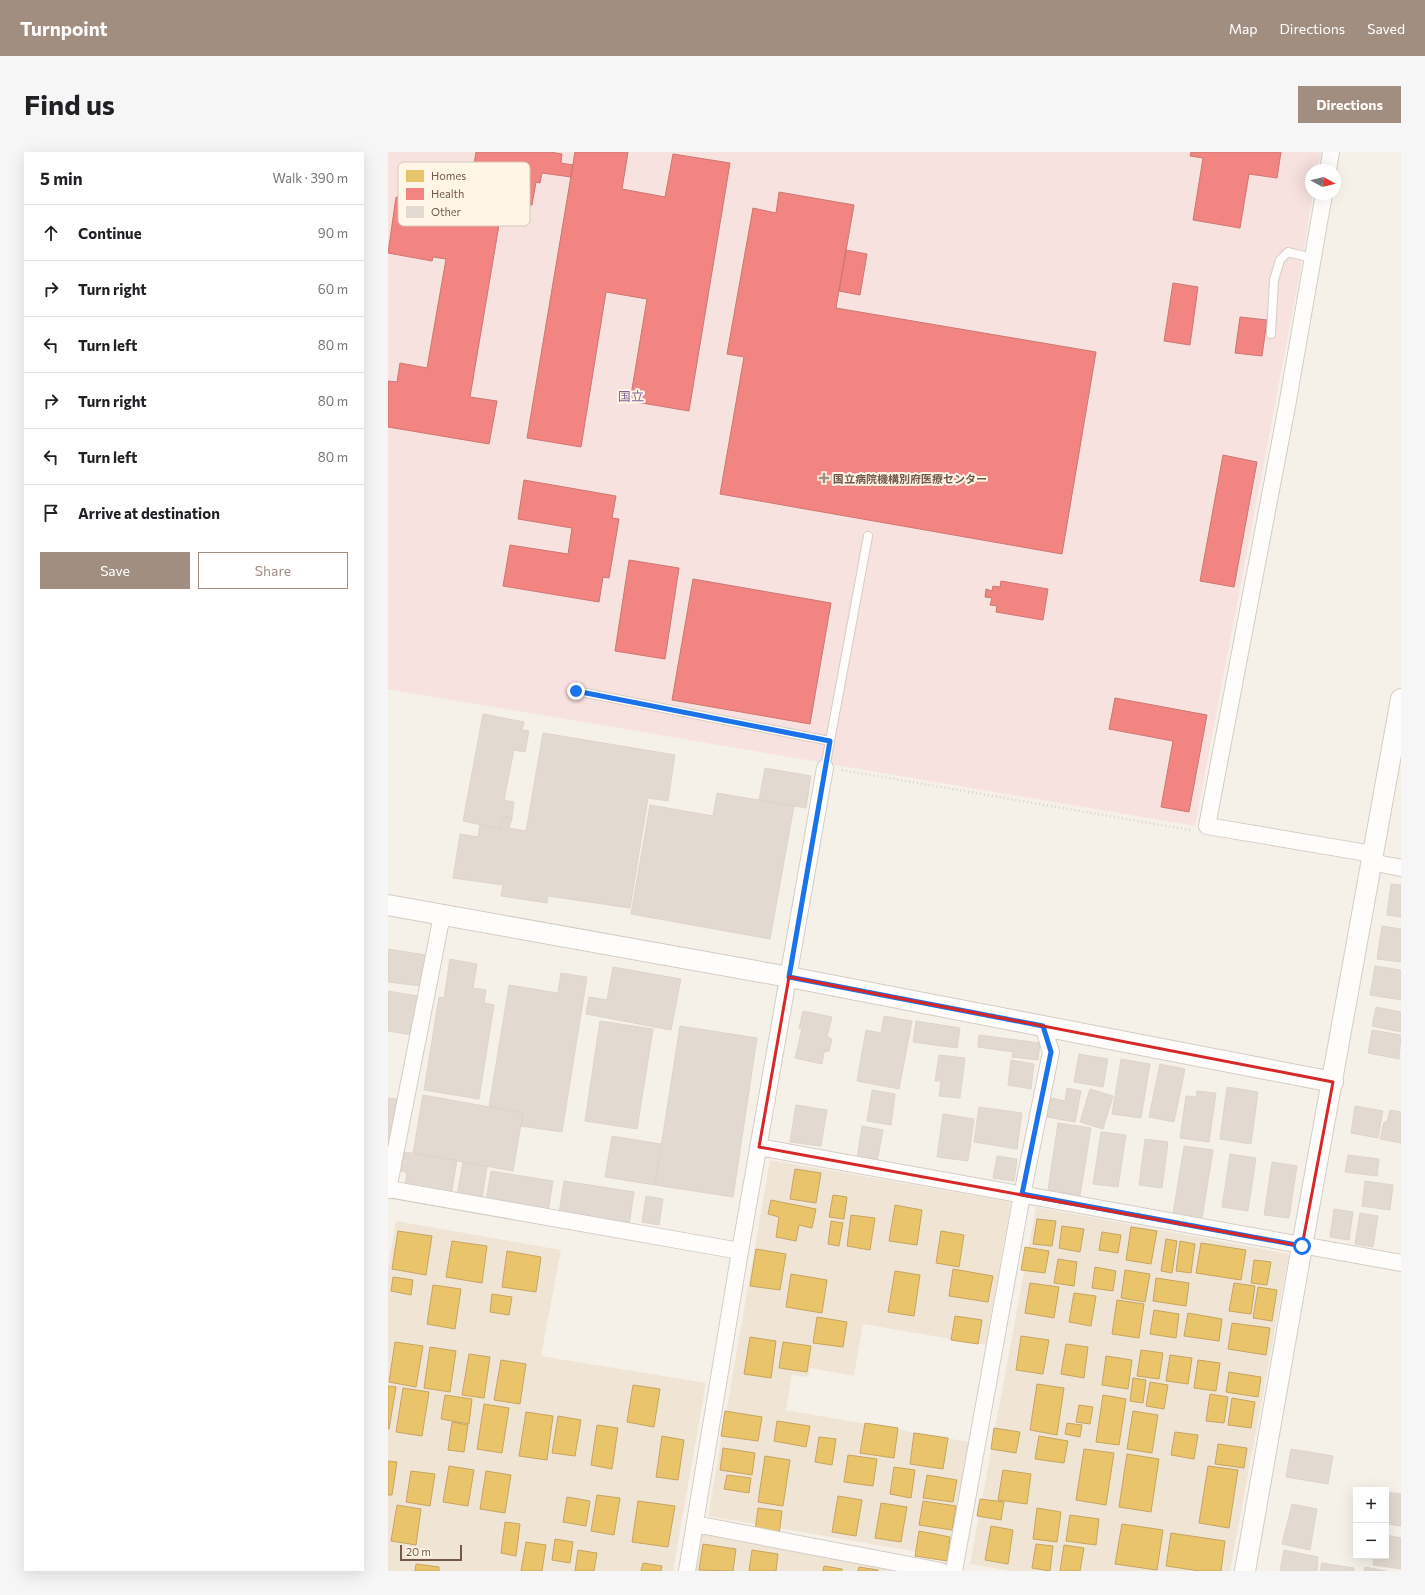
<!DOCTYPE html>
<meta charset="utf-8">
<style>
:root{--surface:#fff;--page:#f6f6f6;--text:#202124;--muted:#757577;--line:#e0e0e0;--accent:#a28e80}
body{margin:0;font-family:Commissioner,"Noto Sans JP",sans-serif;background:var(--page);color:var(--text)}
.controls{position:absolute;right:12px;bottom:12px;display:grid;overflow:hidden;border-radius:0px;box-shadow:0 4px 16px #0002}
.controls button{width:36px;height:36px;display:grid;place-items:center;padding:0;border:0;border-bottom:1px solid var(--line);background:var(--surface);color:var(--text);font:20px sans-serif}
.compass{position:absolute;left:917px;top:12px;width:36px;height:36px;border-radius:50%;background:var(--surface);box-shadow:0 4px 16px #0002;rotate:98deg}
.scale{position:absolute;left:12px;bottom:10px;width:62px;box-sizing:border-box;padding-left:4px;border:2px solid #745848;border-top:0;font-size:11px;line-height:14px;white-space:nowrap;color:#745848;-webkit-text-stroke:3px #fff6e8;paint-order:stroke}
.stop{position:absolute;width:12px;height:12px;margin:-9px;border:3px solid #1a73e8;border-radius:50%;background:#fff}
.stop.end{background:#1a73e8;border-color:#fff;box-shadow:0 1px 4px #0008}
.list{margin:0;padding:0;list-style:none}
h2{display:flex;justify-content:space-between;align-items:center;height:52px;margin:0;padding:0 16px;font-size:17px}
h2 small{font-size:13px;font-weight:400;color:var(--muted)}
.list li{display:grid;grid-template-columns:26px 1fr auto;gap:12px;align-items:center;box-sizing:border-box;height:56px;padding:0 16px;border-top:1px solid var(--line)}
.list b{display:block;font-size:15px;white-space:nowrap}
.list em{font-size:13px;font-style:normal;color:var(--muted)}
.actions{display:flex;gap:8px;padding:12px 16px}
.actions a{flex:1;padding:9px 0;border:1px solid var(--accent);border-radius:0px;text-align:center;font-size:14px;color:var(--accent)}
.actions .main{background:var(--accent);color:#fff}
.icon{flex:none;width:22px;height:22px;fill:none;stroke:currentColor;stroke-width:2;stroke-linecap:round;stroke-linejoin:round}
.map{position:relative;flex:none;width:1013px;height:1419px;overflow:hidden;border-radius:0px}
header{display:flex;align-items:center;gap:24px;box-sizing:border-box;height:56px;padding:0 20px;background:var(--accent);color:#fff}
header strong{font-size:19px}
nav{display:flex;gap:22px;margin-inline-start:auto;font-size:14px}
.intro{display:flex;align-items:center;justify-content:space-between;box-sizing:border-box;height:96px;padding:0 24px}
h1{margin:0;font-size:28px}
.button{padding:10px 18px;border-radius:0px;background:var(--accent);color:#fff;font-size:14px;font-weight:700}
main{display:flex;gap:24px;padding:0 24px}
aside{flex:1;background:var(--surface);border-radius:0px;box-shadow:0 4px 16px #0002}
.map>svg:first-child{display:block}
</style>
<header>
<strong>Turnpoint</strong>
<nav><a>Map</a><a>Directions</a><a>Saved</a></nav>
</header>
<div class="intro"><h1>Find us</h1><a class="button">Directions</a></div>
<main>
<aside>
<h2>5 min<small>Walk · 390 m</small></h2>
<ul class="list">
<li><svg class="icon" aria-label="ahead" viewBox="0 0 24 24"><path d="M12 20V5M6 11l6-6 6 6"/></svg><div><b>Continue</b></div><em>90 m</em></li>
<li><svg class="icon" aria-label="right" viewBox="0 0 24 24"><path d="M7 20v-9h11M14 6l5 5-5 5"/></svg><div><b>Turn right</b></div><em>60 m</em></li>
<li><svg class="icon" aria-label="left" viewBox="0 0 24 24"><path d="M17 20v-9H6M10 6l-5 5 5 5"/></svg><div><b>Turn left</b></div><em>80 m</em></li>
<li><svg class="icon" aria-label="right" viewBox="0 0 24 24"><path d="M7 20v-9h11M14 6l5 5-5 5"/></svg><div><b>Turn right</b></div><em>80 m</em></li>
<li><svg class="icon" aria-label="left" viewBox="0 0 24 24"><path d="M17 20v-9H6M10 6l-5 5 5 5"/></svg><div><b>Turn left</b></div><em>80 m</em></li>
<li><svg class="icon" aria-label="arrive" viewBox="0 0 24 24"><path d="M6 21V4h12l-3 4 3 4H6"/></svg><div><b>Arrive at destination</b></div></li>
</ul>
<div class="actions"><a class="main">Save</a><a>Share</a></div>
</aside>
<div class="map">
<svg width="1013" height="1419" viewBox="0 0 1013 1419">
<rect width="100%" height="100%" fill="#f6f1e8"/>
<!-- residential -->
<path fill="#f0e4d5" d="M 382,1008 L 623,1050 L 598,1193 L 475,1172 L 466,1224 L 422,1216 L 420,1225 L 404,1223 L 398,1258 L 581,1290 L 560,1405 L 320,1364 Z
M 648,1055 L 901,1102 L 842,1419 L 622,1419 L 582,1412 Z
M 8,1069 L 173,1098 L 153,1204 L 318,1231 L 285,1419 L 0,1419 L 0,1116 Z
M 308,1378 L 529,1419 L 300,1419 Z"/>
<!-- medical -->
<path fill="#f8e2e0" d="M 0,0 L 933,0 L 929,18 L 923,18 L 923,42 L 925,42 L 913,115 L 807,674 L 0,537 Z"/>
<!-- homes -->
<path fill="#e9c46a" stroke="#c6a460" d="M 407,1017 L 433,1021 L 428,1051 L 402,1047 Z
M 445,1043 L 459,1045 L 456,1067 L 441,1065 Z
M 383,1048 L 428,1057 L 424,1076 L 411,1073 L 408,1089 L 388,1085 L 391,1065 L 380,1062 Z
M 507,1053 L 534,1058 L 529,1093 L 501,1089 Z
M 463,1063 L 487,1066 L 482,1098 L 459,1094 Z
M 649,1067 L 668,1069 L 664,1094 L 645,1092 Z
M 443,1069 L 455,1071 L 451,1094 L 440,1092 Z
M 674,1074 L 696,1077 L 692,1100 L 671,1096 Z
M 743,1075 L 769,1079 L 763,1112 L 738,1108 Z
M 10,1079 L 44,1084 L 38,1123 L 4,1117 Z
M 553,1079 L 576,1083 L 571,1115 L 548,1111 Z
M 714,1080 L 733,1083 L 730,1101 L 711,1098 Z
M 778,1087 L 789,1089 L 784,1121 L 773,1119 Z
M 64,1089 L 99,1094 L 94,1131 L 58,1125 Z
M 792,1089 L 807,1092 L 803,1121 L 788,1119 Z
M 813,1091 L 858,1098 L 853,1128 L 808,1121 Z
M 637,1095 L 661,1099 L 657,1121 L 633,1118 Z
M 368,1097 L 398,1102 L 392,1138 L 362,1134 Z
M 119,1099 L 153,1105 L 148,1140 L 114,1135 Z
M 670,1107 L 689,1110 L 686,1134 L 666,1131 Z
M 866,1108 L 883,1110 L 879,1133 L 863,1131 Z
M 707,1115 L 728,1119 L 725,1139 L 704,1136 Z
M 565,1117 L 605,1124 L 600,1150 L 561,1144 Z
M 737,1118 L 762,1122 L 757,1150 L 733,1146 Z
M 507,1119 L 532,1123 L 526,1164 L 500,1160 Z
M 403,1122 L 439,1128 L 434,1161 L 398,1155 Z
M 5,1125 L 25,1128 L 23,1143 L 3,1139 Z
M 768,1126 L 801,1131 L 798,1154 L 765,1149 Z
M 642,1131 L 671,1135 L 666,1166 L 637,1161 Z
M 846,1131 L 867,1134 L 863,1162 L 841,1159 Z
M 45,1133 L 73,1137 L 67,1177 L 39,1172 Z
M 870,1135 L 889,1138 L 884,1169 L 865,1166 Z
M 686,1141 L 708,1144 L 703,1174 L 681,1170 Z
M 104,1142 L 124,1145 L 121,1163 L 102,1160 Z
M 729,1148 L 756,1152 L 751,1186 L 724,1182 Z
M 766,1158 L 791,1162 L 788,1186 L 762,1182 Z
M 800,1161 L 834,1167 L 831,1189 L 796,1184 Z
M 567,1164 L 594,1168 L 590,1192 L 563,1188 Z
M 429,1165 L 459,1170 L 455,1195 L 425,1191 Z
M 844,1171 L 882,1176 L 878,1203 L 840,1197 Z
M 633,1184 L 661,1188 L 655,1222 L 628,1218 Z
M 362,1185 L 388,1189 L 383,1226 L 356,1222 Z
M 7,1190 L 35,1194 L 28,1235 L 1,1230 Z
M 395,1190 L 423,1194 L 419,1220 L 391,1216 Z
M 678,1192 L 700,1195 L 696,1226 L 673,1222 Z
M 42,1195 L 68,1199 L 62,1240 L 36,1236 Z
M 753,1198 L 775,1201 L 771,1227 L 749,1224 Z
M 81,1202 L 102,1205 L 96,1246 L 74,1243 Z
M 782,1203 L 804,1206 L 800,1232 L 778,1229 Z
M 718,1204 L 744,1208 L 740,1237 L 714,1233 Z
M 113,1208 L 138,1212 L 132,1252 L 106,1248 Z
M 810,1208 L 832,1211 L 828,1239 L 806,1236 Z
M 841,1220 L 873,1225 L 870,1245 L 838,1240 Z
M 745,1226 L 758,1228 L 755,1251 L 742,1249 Z
M 762,1230 L 780,1233 L 776,1257 L 758,1254 Z
M 649,1232 L 676,1236 L 669,1283 L 642,1278 Z
M 245,1233 L 272,1237 L 266,1275 L 239,1270 Z
M 0,1234 L 8,1235 L 1,1277 L 0,1277 Z
M 15,1236 L 41,1240 L 34,1284 L 8,1280 Z
M 822,1242 L 840,1245 L 836,1271 L 818,1269 Z
M 57,1243 L 84,1247 L 81,1272 L 53,1267 Z
M 715,1243 L 738,1247 L 731,1293 L 708,1290 Z
M 844,1246 L 867,1250 L 863,1276 L 840,1273 Z
M 96,1252 L 121,1256 L 114,1301 L 89,1297 Z
M 691,1253 L 705,1255 L 702,1272 L 688,1270 Z
M 337,1259 L 374,1265 L 370,1289 L 333,1284 Z
M 745,1259 L 770,1263 L 764,1301 L 739,1297 Z
M 138,1260 L 165,1264 L 159,1308 L 131,1304 Z
M 170,1264 L 193,1268 L 187,1304 L 164,1301 Z
M 389,1269 L 422,1274 L 418,1295 L 386,1289 Z
M 64,1270 L 80,1273 L 76,1300 L 60,1298 Z
M 477,1271 L 510,1276 L 506,1306 L 472,1301 Z
M 679,1271 L 694,1273 L 692,1285 L 677,1282 Z
M 209,1273 L 230,1276 L 224,1317 L 203,1313 Z
M 606,1276 L 632,1280 L 628,1301 L 603,1297 Z
M 787,1280 L 810,1283 L 806,1307 L 783,1303 Z
M 526,1281 L 560,1286 L 555,1317 L 522,1312 Z
M 274,1284 L 296,1288 L 290,1328 L 268,1325 Z
M 651,1284 L 680,1289 L 676,1311 L 647,1307 Z
M 431,1285 L 448,1287 L 444,1313 L 427,1310 Z
M 830,1292 L 859,1296 L 856,1316 L 827,1312 Z
M 335,1296 L 367,1301 L 364,1323 L 332,1318 Z
M 696,1297 L 726,1301 L 718,1353 L 688,1348 Z
M 739,1302 L 771,1307 L 763,1360 L 731,1355 Z
M 460,1303 L 489,1307 L 485,1334 L 456,1330 Z
M 377,1304 L 402,1308 L 395,1354 L 370,1350 Z
M 0,1309 L 9,1310 L 4,1343 L 0,1343 Z
M 61,1314 L 86,1318 L 80,1354 L 55,1350 Z
M 820,1314 L 850,1318 L 841,1376 L 811,1371 Z
M 506,1315 L 527,1318 L 523,1346 L 502,1342 Z
M 615,1318 L 643,1322 L 639,1352 L 610,1348 Z
M 23,1319 L 47,1322 L 42,1354 L 18,1350 Z
M 98,1319 L 123,1323 L 117,1361 L 92,1357 Z
M 339,1323 L 363,1326 L 361,1341 L 336,1337 Z
M 539,1323 L 569,1328 L 565,1350 L 535,1346 Z
M 209,1343 L 232,1346 L 226,1383 L 203,1379 Z
M 450,1344 L 474,1348 L 468,1384 L 444,1380 Z
M 179,1345 L 202,1349 L 198,1374 L 175,1370 Z
M 592,1347 L 616,1350 L 613,1368 L 589,1364 Z
M 250,1349 L 287,1354 L 280,1395 L 244,1390 Z
M 535,1349 L 568,1354 L 564,1378 L 531,1373 Z
M 493,1351 L 519,1355 L 513,1390 L 487,1386 Z
M 9,1353 L 33,1357 L 28,1393 L 3,1389 Z
M 370,1356 L 394,1359 L 391,1383 L 367,1379 Z
M 649,1356 L 673,1360 L 669,1390 L 645,1387 Z
M 682,1363 L 711,1367 L 708,1393 L 678,1389 Z
M 117,1370 L 132,1372 L 128,1404 L 113,1401 Z
M 734,1372 L 775,1378 L 769,1418 L 727,1412 Z
M 603,1374 L 625,1378 L 620,1412 L 597,1408 Z
M 531,1379 L 562,1385 L 559,1409 L 527,1404 Z
M 783,1381 L 837,1389 L 833,1419 L 812,1419 L 778,1414 Z
M 167,1387 L 185,1390 L 182,1411 L 164,1408 Z
M 138,1390 L 158,1393 L 154,1419 L 133,1419 Z
M 315,1392 L 348,1397 L 345,1419 L 311,1418 Z
M 648,1392 L 665,1394 L 662,1419 L 644,1416 Z
M 676,1393 L 696,1396 L 692,1419 L 672,1419 Z
M 190,1398 L 209,1401 L 206,1419 L 187,1419 Z
M 364,1398 L 390,1402 L 388,1419 L 361,1419 Z
M 255,1411 L 274,1414 L 273,1419 L 253,1419 Z
M 28,1412 L 51,1415 L 51,1419 L 27,1419 Z
M 436,1414 L 454,1417 L 454,1419 L 435,1419 Z
M 471,1415 L 490,1418 L 490,1419 L 470,1419 Z"/>
<!-- health -->
<path fill="#f28482" stroke="#cc7771" d="M 88,0 L 162,0 L 174,2 L 173,11 L 185,13 L 183,25 L 154,21 L 152,31 L 148,30 L 144,53 L 81,43 Z
M 187,0 L 240,0 L 234,37 L 277,45 L 285,2 L 342,11 L 301,259 L 242,249 L 259,147 L 218,140 L 193,295 L 139,286 Z
M 803,0 L 893,0 L 889,26 L 861,22 L 852,76 L 805,68 L 815,6 L 802,4 Z
M 391,40 L 466,53 L 448,156 L 708,200 L 674,402 L 332,342 L 356,205 L 339,202 L 365,56 L 388,61 Z
M 8,45 L 53,52 L 52,57 L 112,67 L 82,245 L 109,249 L 101,292 L 0,275 L 0,229 L 9,230 L 12,211 L 39,216 L 58,107 L 45,105 L 44,109 L 0,101 Z
M 458,98 L 479,102 L 472,143 L 451,139 Z
M 785,131 L 810,135 L 802,193 L 776,189 Z
M 852,165 L 879,168 L 874,204 L 847,201 Z
M 835,303 L 869,310 L 846,435 L 812,429 Z
M 136,328 L 228,344 L 224,366 L 231,367 L 221,426 L 215,425 L 211,450 L 115,434 L 122,393 L 180,402 L 184,376 L 130,367 Z
M 241,408 L 291,416 L 277,507 L 227,499 Z
M 305,427 L 443,451 L 422,572 L 284,548 Z
M 613,429 L 660,437 L 655,468 L 608,460 L 609,454 L 602,453 L 604,446 L 597,445 L 598,437 L 604,439 L 605,434 L 612,435 Z
M 727,546 L 819,563 L 801,660 L 773,655 L 785,589 L 721,577 Z"/>
<!-- building -->
<path fill="#e2d9d0" stroke="#dfd4ca" d="M 95,562 L 136,570 L 134,578 L 141,579 L 137,600 L 126,598 L 116,648 L 126,650 L 124,666 L 115,664 L 113,677 L 75,669 Z
M 155,581 L 287,603 L 280,649 L 260,646 L 242,756 L 160,744 L 159,751 L 113,744 L 115,733 L 65,726 L 72,682 L 90,685 L 92,673 L 113,677 L 115,664 L 124,666 L 121,676 L 138,679 Z
M 377,616 L 423,624 L 418,656 L 371,648 Z
M 329,641 L 406,654 L 382,787 L 243,762 L 262,653 L 325,664 Z
M 1003,732 L 1013,733 L 1013,765 L 999,763 Z
M 994,774 L 1013,777 L 1013,810 L 989,807 Z
M 0,797 L 38,803 L 33,834 L 0,830 Z
M 62,807 L 89,812 L 85,836 L 98,838 L 96,851 L 106,853 L 91,947 L 36,938 L 51,845 L 56,846 Z
M 987,814 L 1013,818 L 1013,848 L 982,843 Z
M 225,815 L 293,827 L 283,878 L 198,862 L 201,845 L 219,848 Z
M 173,821 L 199,825 L 174,980 L 133,974 L 135,961 L 101,955 L 121,833 L 170,841 Z
M 0,839 L 29,844 L 24,883 L 0,879 Z
M 988,855 L 1013,860 L 1013,880 L 984,874 Z
M 415,859 L 444,865 L 439,885 L 444,887 L 441,899 L 436,900 L 434,912 L 407,906 L 414,877 L 411,876 Z
M 496,864 L 524,869 L 511,937 L 469,929 L 478,878 L 493,881 Z
M 212,869 L 265,877 L 249,977 L 197,969 Z
M 528,869 L 572,876 L 569,896 L 525,890 Z
M 292,874 L 369,886 L 345,1045 L 267,1033 Z
M 984,878 L 1013,883 L 1011,907 L 980,901 Z
M 591,883 L 652,891 L 650,908 L 624,905 L 625,900 L 590,895 Z
M 691,902 L 720,907 L 715,935 L 686,930 Z
M 551,903 L 577,906 L 572,946 L 551,944 L 553,929 L 547,929 Z
M 733,907 L 762,912 L 753,966 L 724,962 Z
M 623,908 L 646,912 L 643,937 L 620,933 Z
M 772,912 L 797,917 L 786,970 L 761,965 Z
M 839,935 L 870,940 L 863,992 L 832,987 Z
M 679,936 L 693,939 L 687,970 L 659,965 L 663,946 L 677,949 Z
M 702,937 L 725,944 L 715,977 L 692,970 Z
M 484,938 L 507,942 L 503,973 L 479,969 Z
M 809,939 L 828,941 L 821,990 L 792,986 L 798,944 L 808,945 Z
M 35,943 L 135,961 L 125,1019 L 25,1001 Z
M 0,946 L 9,947 L 0,1001 Z
M 408,953 L 439,958 L 433,994 L 402,990 Z
M 967,954 L 995,959 L 990,986 L 963,981 Z
M 591,955 L 634,961 L 629,997 L 586,990 Z
M 1002,958 L 1013,960 L 1013,991 L 992,987 L 996,970 L 999,970 Z
M 555,962 L 586,967 L 580,1009 L 549,1005 Z
M 670,971 L 703,976 L 692,1044 L 660,1038 Z
M 474,974 L 495,978 L 489,1010 L 469,1007 Z
M 713,980 L 738,983 L 730,1035 L 705,1032 Z
M 224,984 L 273,992 L 267,1033 L 217,1025 Z
M 757,987 L 780,990 L 774,1036 L 751,1033 Z
M 796,994 L 825,998 L 814,1067 L 785,1062 Z
M 16,1000 L 69,1008 L 63,1044 L 17,1033 L 19,1021 L 13,1019 Z
M 842,1002 L 868,1006 L 860,1059 L 834,1055 Z
M 960,1003 L 991,1007 L 989,1024 L 957,1020 Z
M 609,1004 L 629,1007 L 626,1029 L 605,1026 Z
M 75,1010 L 99,1014 L 93,1053 L 68,1049 Z
M 884,1010 L 909,1014 L 901,1066 L 876,1063 Z
M 103,1019 L 165,1029 L 160,1060 L 98,1049 Z
M 176,1029 L 246,1040 L 241,1073 L 171,1062 Z
M 977,1029 L 1005,1033 L 1002,1058 L 974,1054 Z
M 258,1044 L 275,1047 L 271,1073 L 254,1070 Z
M 946,1057 L 965,1060 L 961,1088 L 942,1085 Z
M 972,1061 L 990,1064 L 985,1095 L 967,1092 Z
M 903,1297 L 945,1304 L 940,1332 L 898,1325 Z
M 998,1340 L 1013,1342 L 1013,1374 L 998,1372 Z
M 904,1352 L 929,1357 L 922,1398 L 894,1392 Z
M 998,1383 L 1013,1386 L 1013,1417 L 985,1413 L 986,1404 L 998,1404 Z
M 896,1398 L 930,1405 L 929,1419 L 892,1419 Z
M 934,1411 L 966,1416 L 966,1419 L 932,1419 Z
M 977,1415 L 998,1419 L 976,1419 Z"/>
<g fill="none" stroke-linecap="round" stroke-linejoin="round">
<defs>
<path id="service" d="M 883,182 L 886,128 L 892,108 L 900,100 L 924,106
M 188,539 L 442,589
M 437,616 L 480,384"/>
<path id="minor" d="M 940,18 L 943,0
M 936,42 L 899,254 L 819,674 L 985,702
M 983,710 L 1013,716
M 371,995 L 1013,1111
M 0,1037 L 352,1099
M 0,1038 L 54,763
M 307,1372 L 553,1419
M 299,1419 L 352,1099 L 437,616
M 566,1419 L 634,1043 L 663,900 L 655,874"/>
<path id="tertiary" d="M 0,753 L 401,825 L 945,930
M 857,1419 L 914,1094 L 1013,547"/>
</defs>
<!-- service casing -->
<use href="#service" stroke="#d4cdc5" stroke-width="10"/>
<!-- minor casing -->
<use href="#minor" stroke="#d4cdc5" stroke-width="18"/>
<!-- tertiary casing -->
<use href="#tertiary" stroke="#d4cdc5" stroke-width="22"/>
<!-- path -->
<path stroke="#d8d0c9" stroke-width="2.5" stroke-dasharray="1 3" stroke-linecap="butt" d="M 454,618 L 802,678"/>
<!-- service -->
<use href="#service" stroke="#fefdfc" stroke-width="8"/>
<!-- minor -->
<use href="#minor" stroke="#fefdfc" stroke-width="16"/>
<!-- tertiary -->
<use href="#tertiary" stroke="#fefdfc" stroke-width="20"/>
</g>
<g fill="none" stroke-linecap="round" stroke-linejoin="round">
<!-- route -->
<path stroke="#1a73e8" stroke-width="5" d="M 188,539 L 442,589 L 401,825 L 655,874 L 663,900 L 634,1042 L 914,1094"/>
</g>
<!-- marked area -->
<path fill="none" stroke="#d62828" stroke-width="3" stroke-linejoin="round" d="M 401,825 L 945,930 L 914,1094 L 371,995 Z"/>
<!-- markers -->
<path fill="#a28e80" stroke="#fff6e8" stroke-width="1.5" d="M434 320h4v4h4v4h-4v4h-4v-4h-4v-4h4z"/>
<g text-anchor="middle" dominant-baseline="central" stroke-width="4" stroke-linejoin="round" paint-order="stroke">
<!-- poi labels -->
<g font-size="11" font-weight="bold" fill="#745848" stroke="#fff6e8" text-anchor="start">
<text x="445" y="326">国立病院機構別府医療センター</text>
</g>
<!-- quarter labels -->
<g font-size="13" fill="#866498" stroke="#fff6e8">
<text x="243" y="244">国立</text>
</g>
</g>
<!-- legend -->
<rect x="10" y="10" width="132" height="64" rx="6" fill="#fff6e8" stroke="#d5c7b8" stroke-width="1"/>
<rect x="18" y="18" width="18" height="12" fill="#e9c46a"/>
<rect x="18" y="36" width="18" height="12" fill="#f28482"/>
<rect x="18" y="54" width="18" height="12" fill="#e2d9d0"/>
<g font-size="11" fill="#745848">
<text x="43" y="28">Homes</text>
<text x="43" y="46">Health</text>
<text x="43" y="64">Other</text>
</g>
</svg>
<div class="controls">
<button>+</button>
<button>−</button>
</div>
<svg class="compass" viewBox="-18 -18 36 36"><path d="M0-13l5 13h-10z" fill="#e53935"/><path d="M0 13l5-13h-10z" fill="#757577"/></svg>
<div class="scale">20 m</div>
<div class="stop" style="left:914px;top:1094px"></div>
<div class="stop end" style="left:188px;top:539px"></div>
</div>
</main>
